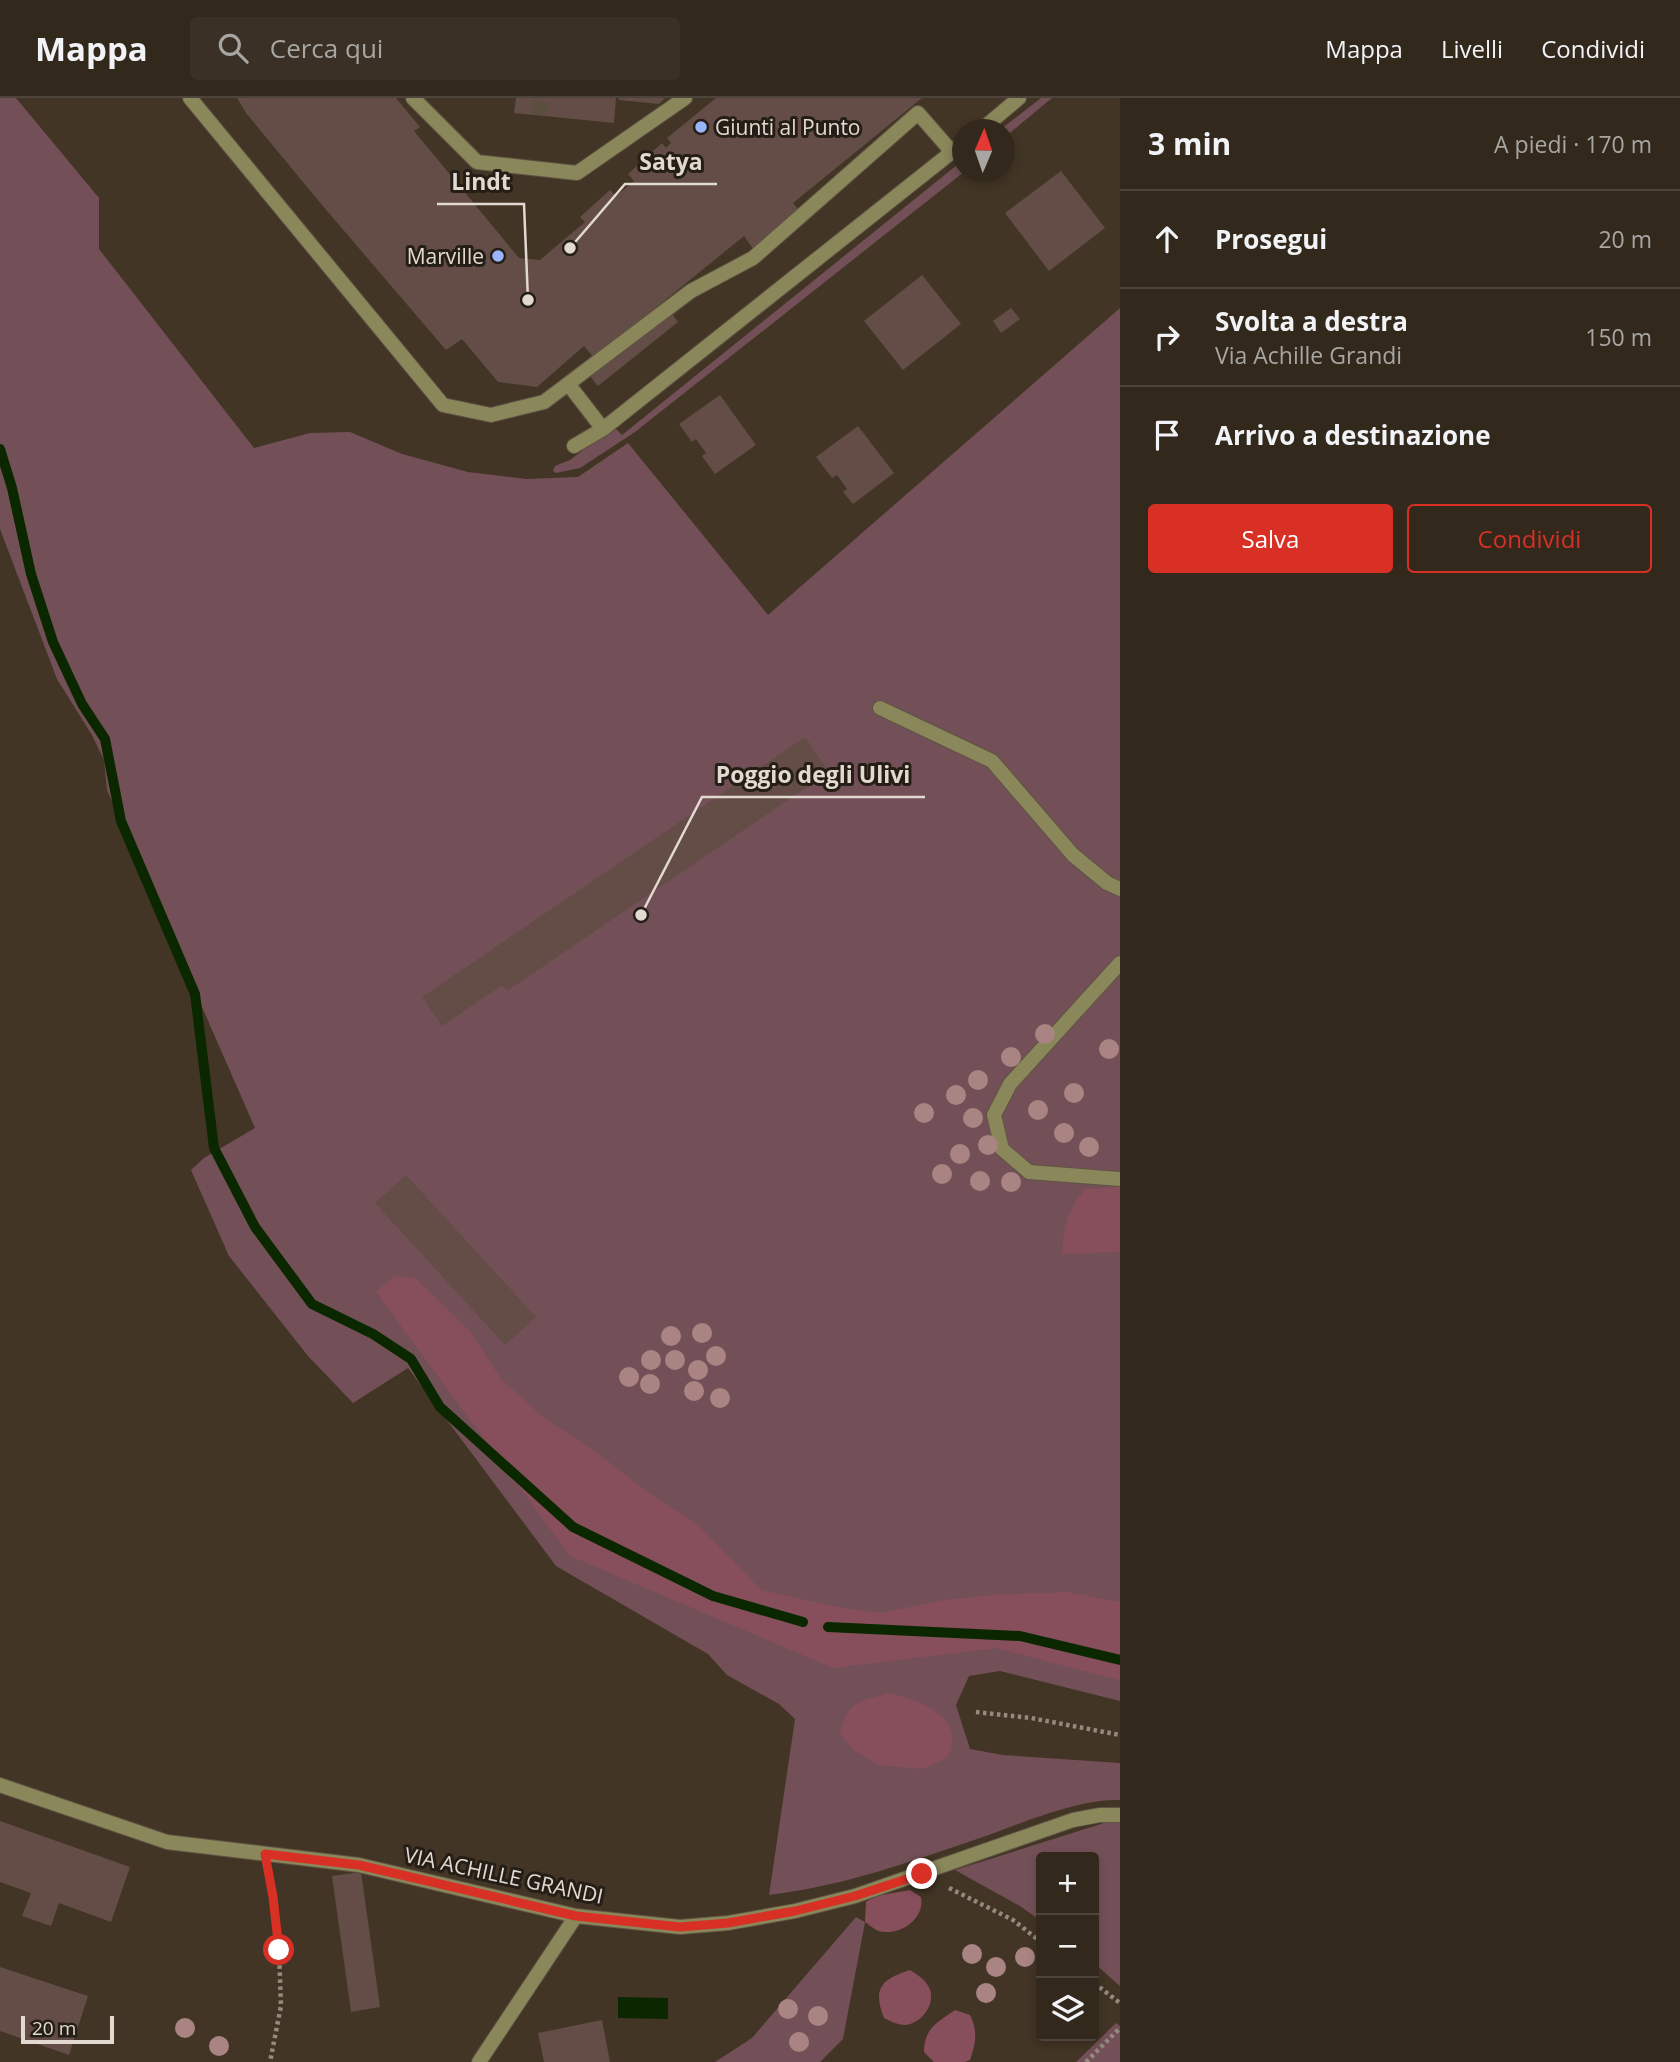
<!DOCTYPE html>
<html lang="it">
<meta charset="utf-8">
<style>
:root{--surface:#32281c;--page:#3a3025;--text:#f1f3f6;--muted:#a8a6a3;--line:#4d443b;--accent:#d93025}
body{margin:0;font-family:"Open Sans",sans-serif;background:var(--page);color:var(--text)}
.controls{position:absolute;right:21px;bottom:21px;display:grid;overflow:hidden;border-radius:7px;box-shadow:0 4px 10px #0003}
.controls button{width:63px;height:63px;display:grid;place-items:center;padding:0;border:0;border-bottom:2px solid var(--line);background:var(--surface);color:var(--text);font:35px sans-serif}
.compass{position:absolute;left:952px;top:21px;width:63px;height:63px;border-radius:50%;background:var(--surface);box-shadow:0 4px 10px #0003;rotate:2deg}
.scale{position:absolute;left:21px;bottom:18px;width:93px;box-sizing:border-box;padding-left:7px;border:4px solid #e2d9d0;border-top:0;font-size:19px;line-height:24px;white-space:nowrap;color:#e2d9d0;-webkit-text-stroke:5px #241e17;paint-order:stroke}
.stop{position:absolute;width:21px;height:21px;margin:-16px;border:5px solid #d93025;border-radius:50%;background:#fff}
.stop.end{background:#d93025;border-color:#fff;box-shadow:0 2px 7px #0008}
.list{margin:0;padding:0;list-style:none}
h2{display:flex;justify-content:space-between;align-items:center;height:91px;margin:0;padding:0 28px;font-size:30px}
h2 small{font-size:23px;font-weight:400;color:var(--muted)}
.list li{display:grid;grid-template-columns:46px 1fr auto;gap:21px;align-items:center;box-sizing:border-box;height:98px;padding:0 28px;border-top:2px solid var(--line)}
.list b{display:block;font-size:26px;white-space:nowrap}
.list p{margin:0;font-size:23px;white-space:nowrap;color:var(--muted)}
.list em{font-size:23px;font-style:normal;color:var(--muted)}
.actions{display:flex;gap:14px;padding:21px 28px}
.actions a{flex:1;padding:16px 0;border:2px solid var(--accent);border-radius:7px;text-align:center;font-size:24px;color:var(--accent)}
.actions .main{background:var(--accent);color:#fff}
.icon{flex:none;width:38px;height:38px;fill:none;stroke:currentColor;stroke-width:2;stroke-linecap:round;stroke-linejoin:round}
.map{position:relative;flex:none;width:1120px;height:1964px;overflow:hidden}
header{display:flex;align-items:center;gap:42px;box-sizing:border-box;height:98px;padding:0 35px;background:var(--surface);border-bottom:2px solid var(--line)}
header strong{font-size:33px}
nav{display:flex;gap:38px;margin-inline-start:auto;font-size:24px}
.search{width:490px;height:63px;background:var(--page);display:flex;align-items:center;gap:18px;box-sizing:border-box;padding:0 24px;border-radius:7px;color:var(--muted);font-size:26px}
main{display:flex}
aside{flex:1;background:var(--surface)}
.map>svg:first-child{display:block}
</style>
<header>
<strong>Mappa</strong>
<div class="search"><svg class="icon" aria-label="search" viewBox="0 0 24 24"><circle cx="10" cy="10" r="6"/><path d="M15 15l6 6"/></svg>Cerca qui</div>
<nav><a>Mappa</a><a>Livelli</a><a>Condividi</a></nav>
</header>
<main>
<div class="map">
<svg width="1120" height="1964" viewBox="0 0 1120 1964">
<rect width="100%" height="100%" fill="#423525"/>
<!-- green -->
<path fill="#735057" d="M 0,0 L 16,0 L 99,100 L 99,151 L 254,350 L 310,335 L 350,334 L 402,356 L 468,374 L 527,381 L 578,379 L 628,345 L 768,517 L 1120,210 L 1120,1603 L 1000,1573 L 969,1578 L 956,1607 L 970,1651 L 1003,1657 L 1120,1665 L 1120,1702 C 1081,1700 1024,1724 986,1738 C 915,1762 845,1788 769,1797 L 795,1621 L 779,1606 L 727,1577 L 708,1556 L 556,1468 L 408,1270 L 353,1305 L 308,1258 L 229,1158 L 191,1072 L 204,1060 L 255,1030 L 107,692 L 104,662 L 92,637 L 57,581 L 0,431 Z
M 1041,0 L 1052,0 L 1005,39 L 1004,32 L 1001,31 Z
M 962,63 L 964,74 L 635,334 L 580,370 L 556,375 L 553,373 L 555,368 L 570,362 L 614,329 L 622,337 Z
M 1104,1725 L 1120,1725 L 1120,1888 L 1094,1865 L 1094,1759 L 1041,1759 L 1041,1823 L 1020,1808 L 955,1772 Z
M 856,1819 L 865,1824 L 843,1941 L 820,1964 L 715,1964 L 752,1940 Z
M 1116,1925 L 1120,1928 L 1120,1964 L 1076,1964 Z"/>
<!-- forest -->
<path fill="#874e5b" d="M 1120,1089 L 1120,1154 L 1062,1156 C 1064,1127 1067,1114 1085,1091 Z
M 394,1178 L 415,1180 L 470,1233 L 501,1281 L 543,1319 L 592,1351 L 645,1392 L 698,1427 L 761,1492 L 837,1509 L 880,1515 L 944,1502 L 994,1497 L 1067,1494 L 1120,1504 L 1120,1582 L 996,1550 L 833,1570 L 570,1458 L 376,1194 Z
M 889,1595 C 920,1603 968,1618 947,1660 L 922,1671 L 878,1667 L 854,1652 L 840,1636 C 847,1602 859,1604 889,1595 Z
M 910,1792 L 921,1799 C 925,1818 905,1835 885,1834 C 877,1834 872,1829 865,1824 L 866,1804 L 876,1798 Z
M 910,1872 C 916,1876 923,1880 927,1886 C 939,1902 923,1926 905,1927 C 897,1927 890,1923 884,1920 C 872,1890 882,1881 910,1872 Z
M 955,1912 L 970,1917 C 978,1933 976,1945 970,1962 L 965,1964 L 934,1964 L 924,1954 C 924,1930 938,1924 955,1912 Z"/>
<!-- water -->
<path fill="#0a2700" d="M 618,1899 L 668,1900 L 668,1921 L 618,1920 Z"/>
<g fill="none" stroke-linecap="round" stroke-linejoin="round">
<!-- stream -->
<path stroke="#0a2700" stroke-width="10" d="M 0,351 L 12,390 L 31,476 L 53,544 L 82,606 L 105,641 L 121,723 L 195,896 L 214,1050 L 255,1129 L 312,1206 L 373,1236 L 411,1261 L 440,1309 L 573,1429 L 713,1498 L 803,1524
M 828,1529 L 1020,1538 L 1120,1562"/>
</g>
<!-- building -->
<path fill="#634d46" d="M 237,0 L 396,0 L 420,29 L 414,33 L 519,160 L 540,162 L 585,124 L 580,119 L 610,92 L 616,98 L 634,83 L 628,76 L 662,45 L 666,50 L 671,45 L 667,40 L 716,0 L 922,0 L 793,105 L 801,115 L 753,151 L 744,138 L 594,260 L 584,248 L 537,289 L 498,284 L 462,241 L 446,252 L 322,107 L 246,15 Z
M 516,0 L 616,0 L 614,25 L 514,15 Z
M 619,0 L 665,0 L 659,6 L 619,2 Z
M 1061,73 L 1105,130 L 1049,173 L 1005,115 Z
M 922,177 L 961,226 L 903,272 L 864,223 Z
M 1011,210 L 1020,221 L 1001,235 L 993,223 Z
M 670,213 L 678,224 L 598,288 L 589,277 Z
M 720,297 L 756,347 L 715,376 L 702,358 L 706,355 L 696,341 L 692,344 L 679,326 Z
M 858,328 L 894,375 L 853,406 L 843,394 L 847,391 L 837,377 L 832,380 L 816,359 Z
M 805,639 L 829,674 L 507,893 L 502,887 L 442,928 L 422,899 Z
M 406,1077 L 536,1219 L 505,1247 L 375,1105 Z
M 0,1723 L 130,1769 L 111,1824 L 59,1805 L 51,1828 L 22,1818 L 31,1795 L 0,1784 Z
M 361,1774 L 380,1909 L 351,1914 L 332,1778 Z
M 0,1869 L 88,1898 L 69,1957 L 0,1933 Z
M 602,1922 L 610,1964 L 544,1964 L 538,1935 Z"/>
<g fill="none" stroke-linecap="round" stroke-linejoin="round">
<!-- street-tunnel -->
<path stroke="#5a4e3f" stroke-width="14" stroke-dasharray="14 7" stroke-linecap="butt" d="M 539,17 L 541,0"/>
<defs>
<path id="lane" d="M 190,0 L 443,307 L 491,317 L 544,304 L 691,193 L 753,160 L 918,15 L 952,54
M 981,32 L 1019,0
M 569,287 L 603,331
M 574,348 L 603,331 L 962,46
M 880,610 L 992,663 L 1073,757 L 1107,785 L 1120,791
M 1120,865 L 1010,986 L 994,1017 L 1002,1051 L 1029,1074 L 1120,1081
M 479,1964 L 576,1818"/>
<path id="street" d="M 413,0 L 477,64 L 577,75 L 685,0
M 0,1687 L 167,1744 L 359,1767 L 576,1818 L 680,1829 L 728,1825 L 795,1813 L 855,1798 L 1073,1722 L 1100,1717 L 1120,1717"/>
</defs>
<!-- lane casing -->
<use href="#lane" stroke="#5f5344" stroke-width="16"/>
<!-- street casing -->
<use href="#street" stroke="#5f5344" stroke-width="16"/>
<!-- path -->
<path stroke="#948a7d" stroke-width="4.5" stroke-dasharray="3.5 3.5" stroke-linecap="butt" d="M 976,1614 L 1031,1620 L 1120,1637
M 269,1777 L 279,1852 L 281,1908 L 270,1964
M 949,1790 L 1013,1822 L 1041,1844
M 1094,1885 L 1120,1905
M 1086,1964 L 1120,1930"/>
<!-- lane -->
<use href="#lane" stroke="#8a875b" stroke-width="14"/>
<!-- street -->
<use href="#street" stroke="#8a875b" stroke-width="14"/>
</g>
<!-- trees -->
<g fill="#a98483">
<circle cx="1045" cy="936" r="10"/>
<circle cx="1109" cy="951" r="10"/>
<circle cx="1011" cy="959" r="10"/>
<circle cx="978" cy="982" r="10"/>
<circle cx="1074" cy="995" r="10"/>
<circle cx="956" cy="997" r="10"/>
<circle cx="1038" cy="1012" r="10"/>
<circle cx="924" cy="1015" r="10"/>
<circle cx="973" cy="1020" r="10"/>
<circle cx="1064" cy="1035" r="10"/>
<circle cx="988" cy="1047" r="10"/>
<circle cx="1089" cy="1049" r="10"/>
<circle cx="960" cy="1056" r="10"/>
<circle cx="942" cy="1076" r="10"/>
<circle cx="980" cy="1083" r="10"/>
<circle cx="1011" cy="1084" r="10"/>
<circle cx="702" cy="1235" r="10"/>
<circle cx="671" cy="1238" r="10"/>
<circle cx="716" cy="1258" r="10"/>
<circle cx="651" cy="1262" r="10"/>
<circle cx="675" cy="1262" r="10"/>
<circle cx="698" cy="1272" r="10"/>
<circle cx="629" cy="1279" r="10"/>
<circle cx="650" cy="1286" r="10"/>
<circle cx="694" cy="1293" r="10"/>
<circle cx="720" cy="1300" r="10"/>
<circle cx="972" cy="1856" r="10"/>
<circle cx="1025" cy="1859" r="10"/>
<circle cx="996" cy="1869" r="10"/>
<circle cx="986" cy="1895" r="10"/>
<circle cx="788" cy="1911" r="10"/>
<circle cx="818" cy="1918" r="10"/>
<circle cx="185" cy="1930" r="10"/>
<circle cx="799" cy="1944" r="10"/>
<circle cx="219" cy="1948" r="10"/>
</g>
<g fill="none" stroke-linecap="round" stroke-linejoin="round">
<!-- route -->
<path stroke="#d93025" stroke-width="9" d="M 279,1852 L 273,1799 L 265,1756 L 359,1767 L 576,1818 L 680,1829 L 728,1825 L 795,1813 L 855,1798 L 922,1776"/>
</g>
<!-- markers -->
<g fill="#98b5fd" stroke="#241e17" stroke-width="2.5">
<circle cx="701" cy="29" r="7"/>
<circle cx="498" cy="158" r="7"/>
</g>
<g text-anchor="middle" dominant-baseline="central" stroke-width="6" stroke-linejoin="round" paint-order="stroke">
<!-- poi labels -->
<g font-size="21" fill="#e2d9d0" stroke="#241e17" text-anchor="start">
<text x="715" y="29">Giunti al Punto</text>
<text x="484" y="158" text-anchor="end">Marville</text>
</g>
<!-- street labels -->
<g font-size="21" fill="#e2d9d0" stroke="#241e17">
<text transform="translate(504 1777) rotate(12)">VIA ACHILLE GRANDI</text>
</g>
</g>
<!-- callouts -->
<path fill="none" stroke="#e2d9d0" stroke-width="2.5" d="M570 150L625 86H717M528 202L524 106H437M641 817L702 699H925"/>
<g fill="#e2d9d0" stroke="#241e17" stroke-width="2.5">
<circle cx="570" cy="150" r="7"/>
<circle cx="528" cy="202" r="7"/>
<circle cx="641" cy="817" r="7"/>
</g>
<g font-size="23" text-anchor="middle" font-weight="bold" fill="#e2d9d0" stroke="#241e17" stroke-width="6" stroke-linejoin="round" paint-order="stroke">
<text x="671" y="72">Satya</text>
<text x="481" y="92">Lindt</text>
<text x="813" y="685">Poggio degli Ulivi</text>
</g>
</svg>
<div class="controls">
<button>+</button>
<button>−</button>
<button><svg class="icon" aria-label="layers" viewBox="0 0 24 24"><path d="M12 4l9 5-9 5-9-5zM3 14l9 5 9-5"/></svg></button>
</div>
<svg class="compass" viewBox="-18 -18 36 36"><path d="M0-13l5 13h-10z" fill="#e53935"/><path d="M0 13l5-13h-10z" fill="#a8a6a3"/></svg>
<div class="scale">20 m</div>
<div class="stop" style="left:279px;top:1852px"></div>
<div class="stop end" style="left:922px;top:1776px"></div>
</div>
<aside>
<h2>3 min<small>A piedi · 170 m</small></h2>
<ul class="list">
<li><svg class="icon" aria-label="ahead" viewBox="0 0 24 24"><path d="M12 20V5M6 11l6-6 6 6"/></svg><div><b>Prosegui</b></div><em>20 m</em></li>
<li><svg class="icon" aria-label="right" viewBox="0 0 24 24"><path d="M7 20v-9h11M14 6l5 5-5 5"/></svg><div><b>Svolta a destra</b><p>Via Achille Grandi</p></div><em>150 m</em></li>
<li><svg class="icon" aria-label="arrive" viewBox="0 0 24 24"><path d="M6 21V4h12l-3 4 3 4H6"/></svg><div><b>Arrivo a destinazione</b></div></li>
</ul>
<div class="actions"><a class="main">Salva</a><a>Condividi</a></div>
</aside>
</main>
